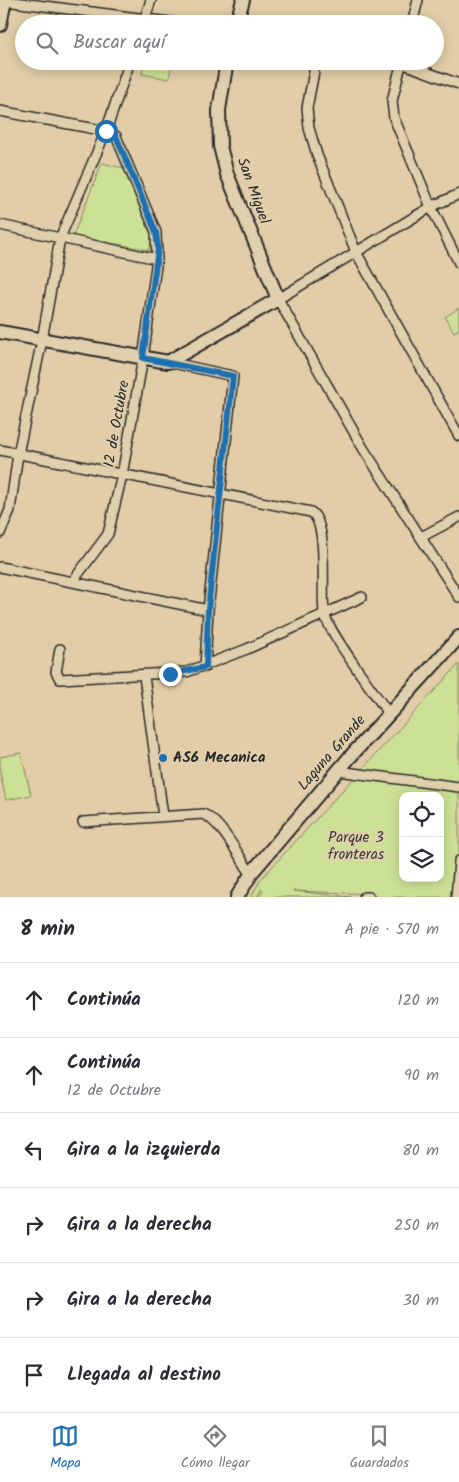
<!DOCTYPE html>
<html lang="es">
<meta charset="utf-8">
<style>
:root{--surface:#fff;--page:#f2f2f3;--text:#2b2b33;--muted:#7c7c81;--line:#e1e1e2;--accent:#1f6fb2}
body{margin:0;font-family:Kalam,sans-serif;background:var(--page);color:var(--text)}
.controls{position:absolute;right:15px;bottom:15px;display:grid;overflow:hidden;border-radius:10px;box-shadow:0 2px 12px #0003}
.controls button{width:45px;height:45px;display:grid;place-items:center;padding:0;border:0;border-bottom:1px solid var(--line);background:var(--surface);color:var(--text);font:25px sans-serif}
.stop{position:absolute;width:15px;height:15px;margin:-11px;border:4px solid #1f6fb2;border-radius:50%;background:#fff}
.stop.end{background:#1f6fb2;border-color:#fff;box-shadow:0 1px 5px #0008}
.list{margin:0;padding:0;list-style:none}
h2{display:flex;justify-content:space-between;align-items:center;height:65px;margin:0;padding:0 20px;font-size:21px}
h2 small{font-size:16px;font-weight:400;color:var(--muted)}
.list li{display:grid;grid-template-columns:32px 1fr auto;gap:15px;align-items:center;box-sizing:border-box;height:75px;padding:0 20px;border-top:1px solid var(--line)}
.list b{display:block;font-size:19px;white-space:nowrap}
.list p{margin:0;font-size:16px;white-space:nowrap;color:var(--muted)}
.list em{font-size:16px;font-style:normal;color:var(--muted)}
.icon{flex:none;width:28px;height:28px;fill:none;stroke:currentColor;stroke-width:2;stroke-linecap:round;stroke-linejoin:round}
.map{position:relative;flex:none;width:459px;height:897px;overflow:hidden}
.search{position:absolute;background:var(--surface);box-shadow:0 2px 12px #0003;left:15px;right:15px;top:15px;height:55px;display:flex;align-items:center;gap:12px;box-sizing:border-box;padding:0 18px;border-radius:28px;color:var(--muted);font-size:19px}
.sheet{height:515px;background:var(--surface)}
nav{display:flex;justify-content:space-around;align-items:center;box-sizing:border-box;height:70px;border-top:1px solid var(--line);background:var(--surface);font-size:14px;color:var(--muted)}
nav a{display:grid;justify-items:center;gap:2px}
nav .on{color:var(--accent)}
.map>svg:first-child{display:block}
</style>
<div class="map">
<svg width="459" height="897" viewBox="0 0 459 897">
<rect width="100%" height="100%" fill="#e2cda8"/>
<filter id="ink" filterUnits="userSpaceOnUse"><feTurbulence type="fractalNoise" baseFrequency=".02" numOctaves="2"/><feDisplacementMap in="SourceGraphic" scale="10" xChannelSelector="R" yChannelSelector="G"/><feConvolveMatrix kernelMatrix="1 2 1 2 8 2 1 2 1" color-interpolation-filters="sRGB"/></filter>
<g filter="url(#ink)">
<!-- green -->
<path fill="#cce195" stroke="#7c8660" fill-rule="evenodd" d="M 144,62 L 171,67 L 169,79 L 142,74 Z
M 102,163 L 123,168 L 152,237 L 149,250 L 73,236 Z
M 459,308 L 459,329 L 454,332 L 445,317 Z
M 459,664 L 459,897 L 373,897 L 373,894 L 293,891 L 351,897 L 259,897 L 263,890 L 261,889 L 257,897 L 251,897 L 261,879 ZM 403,796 L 440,796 L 440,878 L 403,878 Z
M 21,753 L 31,795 L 6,800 L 0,773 L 0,757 Z"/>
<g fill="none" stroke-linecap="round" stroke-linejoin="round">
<defs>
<path id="street" d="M 5,1 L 186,24
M 143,24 L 151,0
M 412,24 L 418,0
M 316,61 L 307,108 L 309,128 L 317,155 L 356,252 L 459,436
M 396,61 L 459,84
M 402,61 L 392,101 L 394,118 L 431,207 L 459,263
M 0,111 L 106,131 L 116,136 L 156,232 L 157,259 L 143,358 L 122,475 L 108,534 L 73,581
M 459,194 L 431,207 L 278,299 L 363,448 L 459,597
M 0,225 L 157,259
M 168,362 L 233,376 L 208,610 L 205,667
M 0,450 L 311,512 C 329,524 321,590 324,612 C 327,631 375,693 388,713
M 0,533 L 10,510 L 18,454 L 42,340 L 60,238 L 106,131 L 130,61
M 421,537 L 459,517
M 0,567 L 208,610
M 60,649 L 56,672 L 60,679 L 187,672 L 247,649 L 362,597
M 144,676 L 163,816
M 338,771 L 459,787
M 83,822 L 203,814 C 221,821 240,858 251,874
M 364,897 L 369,897
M 456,897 L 459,861"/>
<path id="secondary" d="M 236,24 L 243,0
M 0,25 L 5,0
M 0,332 L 168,362 L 278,299 L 227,174 L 220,146 L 219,110 L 227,61
M 237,897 L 253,871 L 349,758 L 459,637"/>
</defs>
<!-- street casing -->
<use href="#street" stroke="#2b2b2b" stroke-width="12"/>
<!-- secondary casing -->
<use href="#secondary" stroke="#2b2b2b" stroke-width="16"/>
<!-- street -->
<use href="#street" stroke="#e1d0ad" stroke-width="9"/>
<!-- secondary -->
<use href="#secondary" stroke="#e1d0ad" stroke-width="12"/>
</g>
</g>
<g fill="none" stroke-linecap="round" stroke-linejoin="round" filter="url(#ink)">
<!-- route -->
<path stroke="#1f6fb2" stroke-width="6" d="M 106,131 L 116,136 L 156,232 L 158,249 L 143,358 L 233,376 L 208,610 L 206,667 L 170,674"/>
</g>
<!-- markers -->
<circle fill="#1f6fb2" stroke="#e1d0ad" stroke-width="2" cx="163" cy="758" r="5"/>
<g text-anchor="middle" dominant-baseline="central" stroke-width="4" stroke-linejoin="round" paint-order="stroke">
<!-- street labels -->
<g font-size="15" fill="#2b2b2b" stroke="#e1d0ad">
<text transform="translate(253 191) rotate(70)">San Miguel</text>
<text transform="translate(117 424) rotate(-80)">12 de Octubre</text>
<text transform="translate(332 753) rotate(-49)">Laguna Grande</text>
</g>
<!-- poi labels -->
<g font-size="15" font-weight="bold" fill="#2b2b2b" stroke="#e1d0ad" text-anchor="start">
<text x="173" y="758">AS6 Mecanica</text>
</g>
<!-- park labels -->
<g font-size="15" fill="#3b3d36" stroke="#e1d0ad">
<text x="356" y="838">Parque 3<tspan x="356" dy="17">fronteras</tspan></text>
</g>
</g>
</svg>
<div class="controls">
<button><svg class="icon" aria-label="locate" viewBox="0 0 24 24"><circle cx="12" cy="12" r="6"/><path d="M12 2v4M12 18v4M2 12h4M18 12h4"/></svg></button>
<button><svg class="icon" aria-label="layers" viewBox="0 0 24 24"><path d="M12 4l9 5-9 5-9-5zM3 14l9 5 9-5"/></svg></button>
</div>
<div class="stop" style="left:106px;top:131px"></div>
<div class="stop end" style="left:170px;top:674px"></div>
<div class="search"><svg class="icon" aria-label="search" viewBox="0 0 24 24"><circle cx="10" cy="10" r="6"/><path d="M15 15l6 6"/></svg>Buscar aquí</div>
</div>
<section class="sheet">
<h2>8 min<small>A pie · 570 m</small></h2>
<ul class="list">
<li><svg class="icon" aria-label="ahead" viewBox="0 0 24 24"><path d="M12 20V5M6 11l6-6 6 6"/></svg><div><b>Continúa</b></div><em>120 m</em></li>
<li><svg class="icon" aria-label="ahead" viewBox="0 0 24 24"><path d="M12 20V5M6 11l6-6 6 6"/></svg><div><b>Continúa</b><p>12 de Octubre</p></div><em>90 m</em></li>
<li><svg class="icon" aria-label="left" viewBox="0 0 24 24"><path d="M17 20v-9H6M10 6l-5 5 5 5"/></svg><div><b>Gira a la izquierda</b></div><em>80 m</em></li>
<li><svg class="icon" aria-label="right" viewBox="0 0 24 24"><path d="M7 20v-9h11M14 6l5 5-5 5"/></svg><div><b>Gira a la derecha</b></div><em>250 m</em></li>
<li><svg class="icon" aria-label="right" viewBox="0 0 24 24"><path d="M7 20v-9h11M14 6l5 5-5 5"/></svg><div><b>Gira a la derecha</b></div><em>30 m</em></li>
<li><svg class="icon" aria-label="arrive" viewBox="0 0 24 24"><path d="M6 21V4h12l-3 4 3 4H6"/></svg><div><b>Llegada al destino</b></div></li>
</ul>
</section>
<nav>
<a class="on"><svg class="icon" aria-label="map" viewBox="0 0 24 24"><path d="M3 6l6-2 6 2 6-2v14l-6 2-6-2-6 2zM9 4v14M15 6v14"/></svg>Mapa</a>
<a><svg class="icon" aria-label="directions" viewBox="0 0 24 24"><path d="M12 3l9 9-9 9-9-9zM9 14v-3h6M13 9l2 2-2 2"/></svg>Cómo llegar</a>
<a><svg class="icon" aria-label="saved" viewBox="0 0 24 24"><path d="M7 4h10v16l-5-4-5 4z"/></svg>Guardados</a>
</nav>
